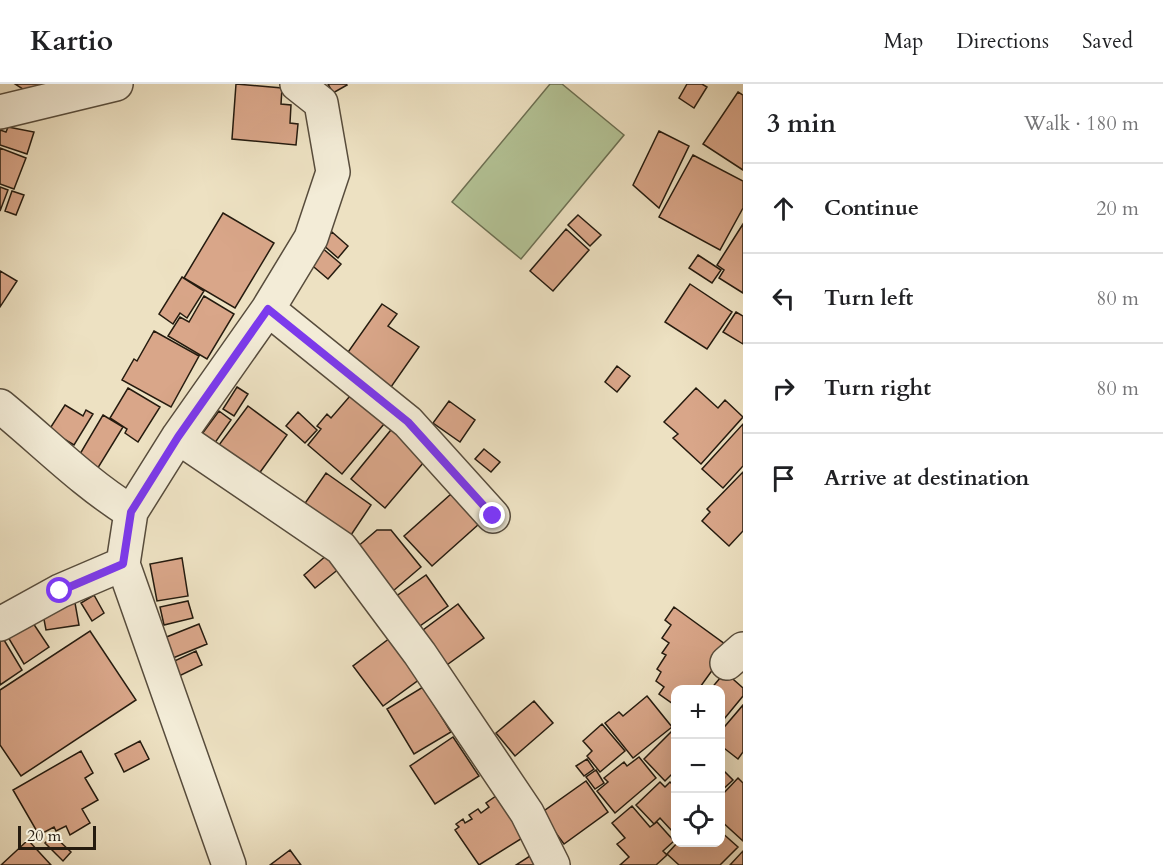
<!DOCTYPE html>
<meta charset="utf-8">
<style>
:root{--surface:#fff;--page:#f6f6f6;--text:#202124;--muted:#757577;--line:#e0e0e0}
body{margin:0;font-family:Cardo,serif;background:var(--page);color:var(--text)}
.controls{position:absolute;right:18px;bottom:18px;display:grid;overflow:hidden;border-radius:12px;box-shadow:0 6px 24px #0002}
.controls button{width:54px;height:54px;display:grid;place-items:center;padding:0;border:0;border-bottom:2px solid var(--line);background:var(--surface);color:var(--text);font:30px sans-serif}
.scale{position:absolute;left:18px;bottom:15px;width:78px;box-sizing:border-box;padding-left:6px;border:3px solid #251b0f;border-top:0;font-size:16px;line-height:21px;white-space:nowrap;color:#251b0f;-webkit-text-stroke:4px #f3ecd7;paint-order:stroke}
.stop{position:absolute;width:18px;height:18px;margin:-14px;border:4px solid #7c3aed;border-radius:50%;background:#fff}
.stop.end{background:#7c3aed;border-color:#fff;box-shadow:0 2px 6px #0008}
.list{margin:0;padding:0;list-style:none}
h2{display:flex;justify-content:space-between;align-items:center;height:78px;margin:0;padding:0 24px;font-size:26px}
h2 small{font-size:20px;font-weight:400;color:var(--muted)}
.list li{display:grid;grid-template-columns:39px 1fr auto;gap:18px;align-items:center;box-sizing:border-box;height:90px;padding:0 24px;border-top:2px solid var(--line)}
.list b{display:block;font-size:22px;white-space:nowrap}
.list em{font-size:20px;font-style:normal;color:var(--muted)}
.icon{flex:none;width:33px;height:33px;fill:none;stroke:currentColor;stroke-width:2;stroke-linecap:round;stroke-linejoin:round}
.map{position:relative;flex:none;width:743px;height:781px;overflow:hidden}
header{display:flex;align-items:center;gap:36px;box-sizing:border-box;height:84px;padding:0 30px;background:var(--surface);border-bottom:2px solid var(--line)}
header strong{font-size:28px}
nav{display:flex;gap:33px;margin-inline-start:auto;font-size:21px}
main{display:flex}
aside{flex:1;background:var(--surface)}
.map>svg:first-child{display:block}
</style>
<header>
<strong>Kartio</strong>
<nav><a>Map</a><a>Directions</a><a>Saved</a></nav>
</header>
<main>
<div class="map">
<svg width="743" height="781" viewBox="0 0 743 781">
<rect width="100%" height="100%" fill="#ede1c2"/>
<filter id="stains"><feTurbulence type="fractalNoise" baseFrequency=".00333" numOctaves="4"/><feColorMatrix values="0 0 0 0 .2 0 0 0 0 .09 0 0 0 0 .02 0 0 0 .5 -.17"/></filter>
<radialGradient id="worn" r=".72"><stop offset=".6" stop-color="#630" stop-opacity="0"/><stop offset="1" stop-color="#630" stop-opacity=".3"/></radialGradient>
<!-- green -->
<path fill="#b4c497" stroke="#6c7053" stroke-width="1.5" d="M 550,0 L 562,0 L 624,51 L 521,175 L 452,118 Z"/>
<!-- building -->
<path fill="#d9a689" stroke="#251b0f" stroke-width="1.5" d="M 15,0 L 57,0 L 29,9 Z
M 236,0 L 282,4 L 281,20 L 291,21 L 290,39 L 298,40 L 296,61 L 232,55 Z
M 328,0 L 346,0 L 347,1 L 333,9 Z
M 687,0 L 702,0 L 707,3 L 694,24 L 679,14 Z
M 738,8 L 743,11 L 743,86 L 703,60 Z
M 8,43 L 34,48 L 27,70 L 0,61 L 0,46 L 6,48 Z
M 659,47 L 689,62 L 659,124 L 633,101 Z
M 0,64 L 26,74 L 14,105 L 0,100 Z
M 693,71 L 743,97 L 743,124 L 720,166 L 659,133 Z
M 0,103 L 8,106 L 0,127 Z
M 12,107 L 24,111 L 16,131 L 5,127 Z
M 223,129 L 274,159 L 235,224 L 184,194 Z
M 578,131 L 601,151 L 590,162 L 568,141 Z
M 743,140 L 743,209 L 719,194 L 724,186 L 717,181 Z
M 566,145 L 589,166 L 553,207 L 530,187 Z
M 332,148 L 348,162 L 338,174 L 322,160 Z
M 321,163 L 341,180 L 328,195 L 308,178 Z
M 698,171 L 721,186 L 712,199 L 689,184 Z
M 0,187 L 17,197 L 0,223 Z
M 182,193 L 204,207 L 187,234 L 180,229 L 173,240 L 159,230 Z
M 690,200 L 732,228 L 707,265 L 665,238 Z
M 204,212 L 234,230 L 207,275 L 168,252 L 180,233 L 189,238 Z
M 382,220 L 397,230 L 388,242 L 419,263 L 391,303 L 346,271 Z
M 736,228 L 743,232 L 743,260 L 723,248 Z
M 154,247 L 199,272 L 171,323 L 122,296 L 134,275 L 137,277 Z
M 617,282 L 630,292 L 617,308 L 605,298 Z
M 237,303 L 248,310 L 234,332 L 223,325 Z
M 128,304 L 160,323 L 138,358 L 125,349 L 127,345 L 110,334 Z
M 696,304 L 718,324 L 725,316 L 743,333 L 701,380 L 673,354 L 678,350 L 664,338 Z
M 350,312 L 384,340 L 342,390 L 308,361 L 321,345 L 317,342 L 327,330 L 331,334 Z
M 449,317 L 475,336 L 460,358 L 433,339 Z
M 65,321 L 83,332 L 86,326 L 93,330 L 74,361 L 49,346 Z
M 248,322 L 287,351 L 253,398 L 213,369 Z
M 219,327 L 231,336 L 212,363 L 199,354 Z
M 298,328 L 317,346 L 305,359 L 286,342 Z
M 103,331 L 123,343 L 96,387 L 77,375 Z
M 743,340 L 743,382 L 723,404 L 702,385 Z
M 395,341 L 424,378 L 385,424 L 351,395 Z
M 484,365 L 500,378 L 491,388 L 475,375 Z
M 743,388 L 743,447 L 729,462 L 702,437 L 710,428 L 707,425 Z
M 326,389 L 371,421 L 351,451 L 299,428 Z
M 451,410 L 479,440 L 432,482 L 404,452 Z
M 377,446 L 391,446 L 421,483 L 386,513 L 349,470 Z
M 328,470 L 340,484 L 315,504 L 304,491 Z
M 182,474 L 188,512 L 157,517 L 150,480 Z
M 426,491 L 448,522 L 410,549 L 388,518 Z
M 94,511 L 104,529 L 92,537 L 81,519 Z
M 188,517 L 193,534 L 164,541 L 160,523 Z
M 75,519 L 79,541 L 46,546 L 42,525 Z
M 458,520 L 484,554 L 444,583 L 419,549 Z
M 674,523 L 729,563 L 698,606 L 676,606 L 676,622 L 659,610 L 664,603 L 656,597 L 661,588 L 657,585 L 666,571 L 662,569 L 669,559 L 662,554 L 671,541 L 665,536 Z
M 29,533 L 49,563 L 24,580 L 5,548 Z
M 199,540 L 207,560 L 173,574 L 164,554 Z
M 90,547 L 136,616 L 21,692 L 0,661 L 0,606 Z
M 1,551 L 22,586 L 0,601 L 0,552 Z
M 390,554 L 420,595 L 383,622 L 353,582 Z
M 196,567 L 202,581 L 177,593 L 170,579 Z
M 725,588 L 743,604 L 743,612 L 720,640 L 720,606 L 710,606 Z
M 423,603 L 451,648 L 414,670 L 387,625 Z
M 647,612 L 672,643 L 633,674 L 605,639 L 619,628 L 623,632 Z
M 534,617 L 553,639 L 515,672 L 496,649 Z
M 743,621 L 743,668 L 738,675 L 720,661 L 720,648 Z
M 602,640 L 625,667 L 600,688 L 587,672 L 592,667 L 583,657 Z
M 675,644 L 676,694 L 672,690 L 665,697 L 644,675 Z
M 453,653 L 479,692 L 435,720 L 410,682 Z
M 140,657 L 149,675 L 124,688 L 115,670 Z
M 81,667 L 93,689 L 85,694 L 98,716 L 82,725 L 90,739 L 70,751 L 66,742 L 56,747 L 54,743 L 39,751 L 13,706 Z
M 639,673 L 656,694 L 615,729 L 597,707 L 608,698 L 604,694 L 624,678 L 627,682 Z
M 587,675 L 594,685 L 584,692 L 576,682 Z
M 720,683 L 733,696 L 720,708 Z
M 596,686 L 604,699 L 595,705 L 586,693 Z
M 738,694 L 743,699 L 743,757 L 720,736 L 720,713 Z
M 586,697 L 608,728 L 564,760 L 541,729 Z
M 660,698 L 665,703 L 670,698 L 676,704 L 676,743 L 672,747 L 660,734 L 654,740 L 636,721 Z
M 496,712 L 524,753 L 479,781 L 455,746 L 459,743 L 456,740 L 463,735 L 465,739 L 472,735 L 469,731 L 478,725 L 481,729 L 489,723 L 486,719 Z
M 632,722 L 650,743 L 657,738 L 674,757 L 663,767 L 667,771 L 656,781 L 620,781 L 629,773 L 617,760 L 625,754 L 612,739 Z
M 720,747 L 738,763 L 720,781 L 679,781 L 667,770 L 678,758 L 720,758 Z
M 53,751 L 71,768 L 63,777 L 45,759 Z
M 28,756 L 51,781 L 1,781 Z
M 290,766 L 301,781 L 270,781 Z
M 743,767 L 743,781 L 730,781 Z
M 533,770 L 540,781 L 516,781 Z"/>
<g fill="none" stroke-linecap="round" stroke-linejoin="round">
<defs>
<path id="minor" d="M 0,28 L 116,0
M 268,225 L 408,338 L 493,432
M 0,322 C 44,358 83,398 131,428
M 178,353 L 341,464 L 420,570 L 527,729 L 553,781
M 0,540 L 60,507 L 123,480
M 727,579 L 743,565
M 229,781 L 123,480 L 131,428 L 178,353 L 268,225 L 311,154 L 333,88 L 321,19 L 297,0"/>
</defs>
<!-- minor casing -->
<use href="#minor" stroke="#574c3c" stroke-width="36"/>
<!-- minor -->
<use href="#minor" stroke="#f3ecd7" stroke-width="33"/>
</g>
<g fill="none" stroke-linecap="round" stroke-linejoin="round">
<!-- route -->
<path stroke="#7c3aed" stroke-width="8" d="M 60,507 L 123,480 L 131,428 L 178,353 L 268,225 L 408,338 L 493,432"/>
</g>
<rect width="100%" height="100%" filter="url(#stains)"/>
<rect width="100%" height="100%" fill="url(#worn)"/>
</svg>
<div class="controls">
<button>+</button>
<button>−</button>
<button><svg class="icon" aria-label="locate" viewBox="0 0 24 24"><circle cx="12" cy="12" r="6"/><path d="M12 2v4M12 18v4M2 12h4M18 12h4"/></svg></button>
</div>
<div class="scale">20 m</div>
<div class="stop" style="left:60px;top:507px"></div>
<div class="stop end" style="left:493px;top:432px"></div>
</div>
<aside>
<h2>3 min<small>Walk · 180 m</small></h2>
<ul class="list">
<li><svg class="icon" aria-label="ahead" viewBox="0 0 24 24"><path d="M12 20V5M6 11l6-6 6 6"/></svg><div><b>Continue</b></div><em>20 m</em></li>
<li><svg class="icon" aria-label="left" viewBox="0 0 24 24"><path d="M17 20v-9H6M10 6l-5 5 5 5"/></svg><div><b>Turn left</b></div><em>80 m</em></li>
<li><svg class="icon" aria-label="right" viewBox="0 0 24 24"><path d="M7 20v-9h11M14 6l5 5-5 5"/></svg><div><b>Turn right</b></div><em>80 m</em></li>
<li><svg class="icon" aria-label="arrive" viewBox="0 0 24 24"><path d="M6 21V4h12l-3 4 3 4H6"/></svg><div><b>Arrive at destination</b></div></li>
</ul>
</aside>
</main>
